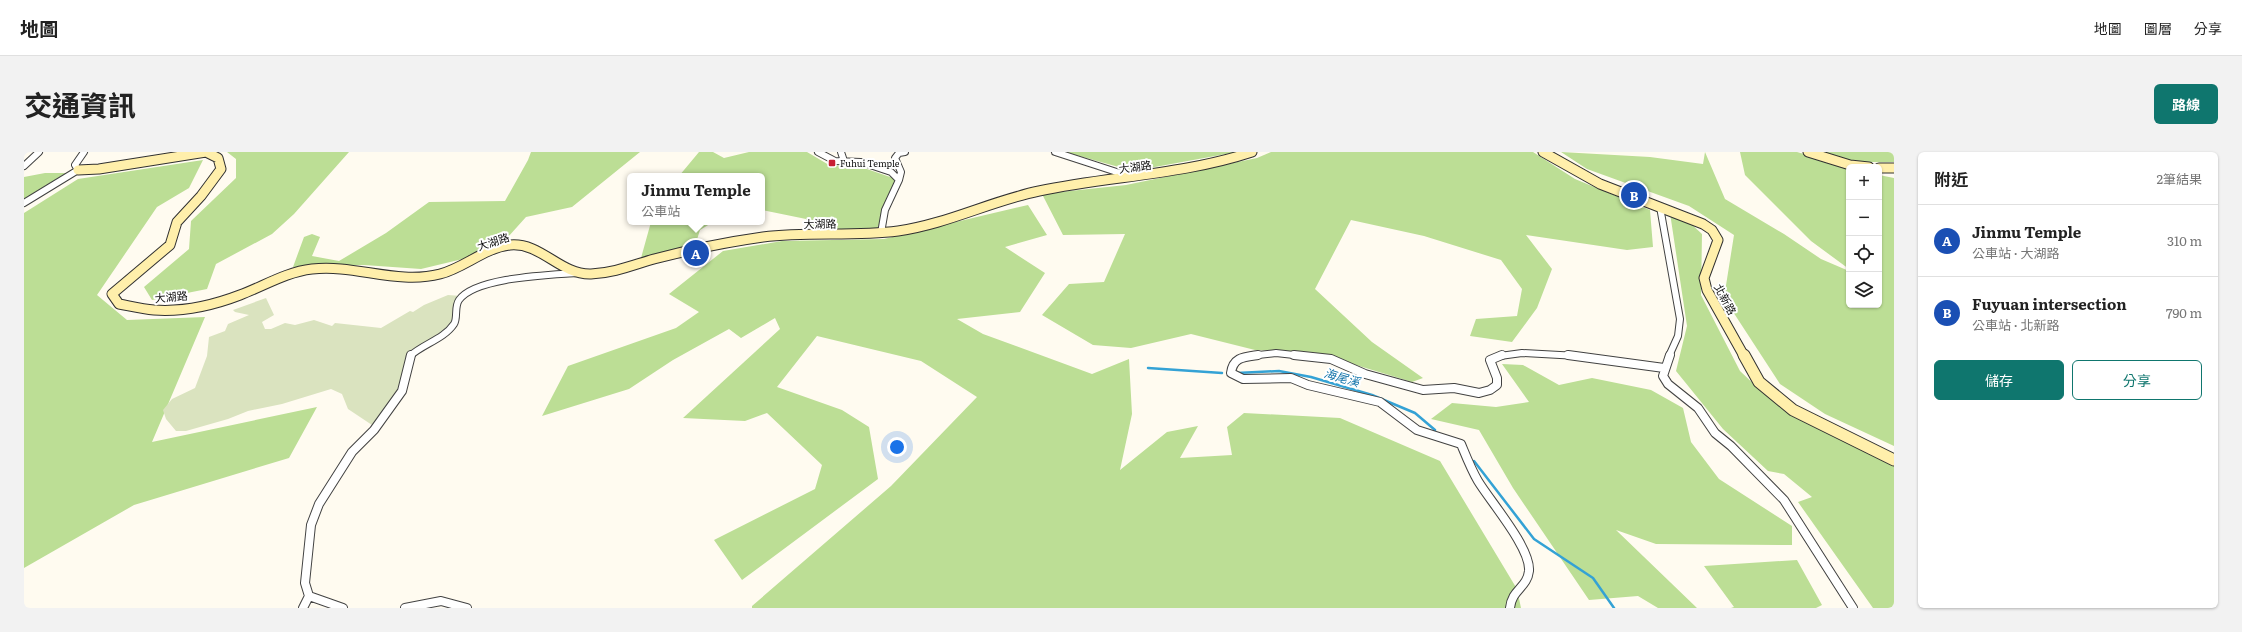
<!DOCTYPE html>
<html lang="zh-TW">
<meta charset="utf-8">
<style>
:root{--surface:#fff;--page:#f2f2f2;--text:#222;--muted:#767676;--line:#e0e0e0;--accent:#0f766e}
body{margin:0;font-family:Literata,"Noto Sans TC",serif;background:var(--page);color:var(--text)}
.controls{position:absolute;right:12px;top:12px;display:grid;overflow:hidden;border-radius:6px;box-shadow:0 1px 3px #0004}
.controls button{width:36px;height:36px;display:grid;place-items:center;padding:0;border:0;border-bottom:1px solid var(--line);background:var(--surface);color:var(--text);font:20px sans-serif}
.you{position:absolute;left:873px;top:295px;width:14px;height:14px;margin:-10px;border:3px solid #fff;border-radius:50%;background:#1a73e8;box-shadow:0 0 0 6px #1a73e833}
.badge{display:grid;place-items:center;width:26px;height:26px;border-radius:50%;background:var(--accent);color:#fff;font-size:13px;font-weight:700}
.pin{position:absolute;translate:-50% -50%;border:2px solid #fff;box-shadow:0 1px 4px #0006}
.popup{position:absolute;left:603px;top:21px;width:138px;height:52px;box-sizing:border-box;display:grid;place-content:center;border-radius:6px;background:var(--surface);filter:drop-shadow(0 1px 3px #0005);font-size:13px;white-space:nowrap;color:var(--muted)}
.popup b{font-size:15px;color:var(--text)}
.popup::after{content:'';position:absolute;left:50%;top:100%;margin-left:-8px;border:8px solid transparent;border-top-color:var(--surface)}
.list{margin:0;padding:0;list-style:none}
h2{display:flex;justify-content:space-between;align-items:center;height:52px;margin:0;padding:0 16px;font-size:17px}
h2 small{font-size:13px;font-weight:400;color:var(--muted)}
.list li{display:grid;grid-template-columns:26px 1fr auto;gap:12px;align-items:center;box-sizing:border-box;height:72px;padding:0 16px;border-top:1px solid var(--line)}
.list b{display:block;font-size:15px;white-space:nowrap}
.list p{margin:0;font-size:13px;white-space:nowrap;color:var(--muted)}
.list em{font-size:13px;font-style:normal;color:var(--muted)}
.actions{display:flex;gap:8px;padding:12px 16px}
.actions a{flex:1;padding:9px 0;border:1px solid var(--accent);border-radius:6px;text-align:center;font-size:14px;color:var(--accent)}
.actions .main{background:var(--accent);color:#fff}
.icon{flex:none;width:22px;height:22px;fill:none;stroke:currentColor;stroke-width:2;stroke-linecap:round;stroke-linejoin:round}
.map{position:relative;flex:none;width:1870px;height:456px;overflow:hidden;border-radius:6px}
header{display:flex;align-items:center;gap:24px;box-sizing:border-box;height:56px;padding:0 20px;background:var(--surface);border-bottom:1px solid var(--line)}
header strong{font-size:19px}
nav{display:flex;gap:22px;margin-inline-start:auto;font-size:14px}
.intro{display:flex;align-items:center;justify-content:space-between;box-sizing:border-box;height:96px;padding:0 24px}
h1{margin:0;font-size:28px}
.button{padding:10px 18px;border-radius:6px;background:var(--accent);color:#fff;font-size:14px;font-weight:700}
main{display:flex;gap:24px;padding:0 24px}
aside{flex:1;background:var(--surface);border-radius:6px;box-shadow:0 1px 3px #0004}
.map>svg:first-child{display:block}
</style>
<header>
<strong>地圖</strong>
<nav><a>地圖</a><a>圖層</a><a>分享</a></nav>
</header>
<div class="intro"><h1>交通資訊</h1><a class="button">路線</a></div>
<main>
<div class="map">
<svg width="1870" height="456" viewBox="0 0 1870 456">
<rect width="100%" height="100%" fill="#fffbf0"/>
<!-- forest -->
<path fill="#bcde95" d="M 203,0 L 325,0 L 270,62 L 248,82 L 192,112 L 183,137 L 128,148 L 120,135 L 165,97 L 167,69 L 212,26 L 212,7 Z
M 507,0 L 616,0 L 548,55 L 502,65 L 484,85 L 447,105 L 397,117 L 340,113 L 269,115 L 280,85 L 288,82 L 296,85 L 288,104 L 315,109 L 362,81 L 405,50 L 481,49 L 504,8 Z
M 675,0 L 689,0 L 700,6 L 725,0 L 783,0 L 805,13 L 837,15 L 872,27 L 853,78 L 835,80 L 783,74 L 782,67 L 738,58 L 738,24 L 655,24 Z
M 1041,0 L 1213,0 L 1109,19 Z
M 1247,0 L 1509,0 L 1551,27 L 1626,58 L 1629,95 L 1603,98 L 1502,83 L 1528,117 L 1513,156 L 1488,190 L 1446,184 L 1452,167 L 1493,164 L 1498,137 L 1477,108 L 1400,84 L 1327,68 L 1291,137 L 1348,190 L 1399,226 L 1388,230 L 1289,200 L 1231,198 L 1167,182 L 1107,196 L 1069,193 L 1018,163 L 1045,132 L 1080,130 L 1101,82 L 1039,83 L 1018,42 L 1102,33 L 1233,6 Z
M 1537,0 L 1626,5 L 1679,12 L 1681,0 L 1701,47 L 1760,82 L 1797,107 L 1825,119 L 1825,153 L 1855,153 L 1855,23 L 1870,26 L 1870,294 L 1801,262 L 1756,232 L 1700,146 L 1710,83 L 1665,54 L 1563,17 Z
M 1716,0 L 1773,0 L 1825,15 L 1825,117 L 1787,89 L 1721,23 Z
M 1794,0 L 1870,0 L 1870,10 C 1843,11 1820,9 1794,0 Z
M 179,8 L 165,36 L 133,55 L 73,143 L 103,168 L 181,165 L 128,290 L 293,255 L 265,306 L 110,353 L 0,416 L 0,61 L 54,27 Z
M 21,21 L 42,21 L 0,47 L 0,25 Z
M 1004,53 L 1023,83 L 981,95 L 1021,121 L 996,160 L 933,167 L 959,182 L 1068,222 L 1105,207 L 1108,262 L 1096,318 L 1143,280 L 1174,274 L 1156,306 L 1208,303 L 1203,275 L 1220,261 L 1316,266 L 1416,309 L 1493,437 L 1497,456 L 728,456 L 728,454 L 867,334 L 953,245 L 897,209 L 793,184 L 753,235 L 818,258 L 845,275 L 854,327 L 718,428 L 690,388 L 791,337 L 798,313 L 743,261 L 721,269 L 659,266 L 756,177 L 751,166 L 717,186 L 705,177 L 649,208 L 605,237 L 518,264 L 544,214 L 652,176 L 675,160 L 645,142 L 699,99 L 758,89 L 860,87 Z
M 1646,61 L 1664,69 L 1678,82 L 1677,143 L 1716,219 L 1735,237 L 1787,271 L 1870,313 L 1870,456 L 1849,456 L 1774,350 L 1788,345 L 1760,322 L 1744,319 L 1699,277 L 1652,219 L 1663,174 Z
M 627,70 L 689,70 L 676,78 L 670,97 L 617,106 Z
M 1478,212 L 1499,213 L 1535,233 L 1568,226 L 1627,238 L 1659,256 L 1667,290 L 1695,327 L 1768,374 L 1768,393 L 1632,392 L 1592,378 L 1673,456 L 1634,456 L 1614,444 L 1565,448 L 1489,336 L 1455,278 L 1407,267 L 1428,251 L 1472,255 L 1505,250 Z
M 1773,408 L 1798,453 L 1792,456 L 1707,456 L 1710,455 L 1680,414 Z"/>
<!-- cemetery -->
<path fill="#dae3bf" d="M 424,143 L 437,144 L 429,154 L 428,172 L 407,189 L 392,196 L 384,205 L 372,245 L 348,273 L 324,257 L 318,242 L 307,237 L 258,252 L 224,259 L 204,267 L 162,279 L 152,279 L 142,267 L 139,258 L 148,247 L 171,236 L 183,204 L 185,185 L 201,179 L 204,172 L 225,163 L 211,160 L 209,158 L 242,146 L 250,163 L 238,170 L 241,177 L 247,177 L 261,171 L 271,173 L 290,168 L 308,174 L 311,171 L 357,176 L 386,159 L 389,160 L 400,153 Z"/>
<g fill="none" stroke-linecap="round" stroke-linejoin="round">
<!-- stream -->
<path stroke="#34a2d5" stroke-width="2.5" d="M 1124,216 L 1198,221
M 1213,221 L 1255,219 L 1287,225 L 1348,243 L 1391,261 L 1411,278
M 1450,309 L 1510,387 L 1569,426 L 1590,456"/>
<defs>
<path id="street-far1" d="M 794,0 L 811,9 L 837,10 L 867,20 L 875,28 L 861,58 L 857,81
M 817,0 L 820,9
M 1031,0 L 1108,25
M 0,14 L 15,0
M 875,28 L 877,20 L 871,6 L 875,1 L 881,0
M 0,51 L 54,18 L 51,13 L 60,0
M 1636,55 L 1656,167 L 1654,184 L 1645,204
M 386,204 C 399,192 420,187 430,172 C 434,166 430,155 435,148 C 451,125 526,123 552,121
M 1225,204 L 1252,201 L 1279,204
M 1476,204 L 1498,201 L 1554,204"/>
<path id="street" d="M 1234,203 C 1220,205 1209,205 1207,221 L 1219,227 L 1267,226 L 1284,233 L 1356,250 L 1393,278 L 1437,292 C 1442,304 1447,317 1454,329 C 1466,349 1507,396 1505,419 C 1503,436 1488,437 1486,456
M 1270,203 L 1307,207 L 1341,222 L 1399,238 L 1430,236 L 1455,241 L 1466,238 L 1473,233 L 1473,226 L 1466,208 L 1478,203
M 1544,203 L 1640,216
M 1646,203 L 1639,224 L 1644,232 L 1674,256 L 1691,281 L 1707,294 L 1760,348 L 1829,456
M 285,444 L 319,456
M 279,456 L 285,444 L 281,431 L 287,373 L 295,352 L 328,300 L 350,278 L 378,239 L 387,203
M 381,456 L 417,449 L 443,456"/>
<path id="secondary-far1" d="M 1519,0 L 1576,32 L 1679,72 L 1688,78 L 1694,88 L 1680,126 L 1683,138 L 1720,204
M 1784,0 L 1826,13 L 1845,15
M 1855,16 L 1870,16
M 54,18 L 75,17 L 182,0 L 194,6 L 197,17 L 177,44 L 153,70 L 146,93 L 88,142 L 95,152 C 106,154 118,157 130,158 C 158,160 190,153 216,143 C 240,134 262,120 288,117 C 331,112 373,133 416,122 C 440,116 460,96 486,93 C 517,90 536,123 567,122 C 590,121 609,113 630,107 C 665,98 703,90 739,85 C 784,79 829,85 874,79 C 923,72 967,49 1015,39 C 1086,24 1158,23 1228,0"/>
<path id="secondary" d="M 1720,203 L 1735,230 L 1769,258 L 1870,308"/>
</defs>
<!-- street-far1 casing -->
<use href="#street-far1" stroke="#424242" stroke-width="8"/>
<!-- street casing -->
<use href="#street" stroke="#424242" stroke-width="10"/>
<!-- secondary-far1 casing -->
<use href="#secondary-far1" stroke="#313131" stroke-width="11"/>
<!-- secondary casing -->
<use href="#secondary" stroke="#313131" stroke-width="13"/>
<!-- street-far1 -->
<use href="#street-far1" stroke="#fff" stroke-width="6"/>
<!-- street -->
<use href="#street" stroke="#fff" stroke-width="8"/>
<!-- secondary-far1 -->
<use href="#secondary-far1" stroke="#ffefab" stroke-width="9"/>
<!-- secondary -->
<use href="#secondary" stroke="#ffefab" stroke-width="11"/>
</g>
<!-- markers -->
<rect fill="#c81e34" stroke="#fff" stroke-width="1.5" x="804" y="7" width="8" height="8" rx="2"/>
<g text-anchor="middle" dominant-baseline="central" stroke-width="4" stroke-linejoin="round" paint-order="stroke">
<!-- far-poi labels -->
<g font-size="9" fill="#0f0f0f" stroke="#fff" text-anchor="start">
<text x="816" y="11">Fuhui Temple</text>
</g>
<!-- street labels -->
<g font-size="11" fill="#0f0f0f" stroke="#fff">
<text transform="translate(1111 14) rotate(-7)">大湖路</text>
<text transform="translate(796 71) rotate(-1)">大湖路</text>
<text transform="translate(469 89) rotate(-18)">大湖路</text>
<text transform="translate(147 144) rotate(-5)">大湖路</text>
<text transform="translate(1702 147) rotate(62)">北新路</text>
</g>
<!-- water labels -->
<g font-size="12" font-style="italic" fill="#1072a9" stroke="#fff">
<text transform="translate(1318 225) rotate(16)">海尾溪</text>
</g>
</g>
</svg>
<div class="controls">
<button>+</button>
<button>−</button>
<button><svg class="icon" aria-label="locate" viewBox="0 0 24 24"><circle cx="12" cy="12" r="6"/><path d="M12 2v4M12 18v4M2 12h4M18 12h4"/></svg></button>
<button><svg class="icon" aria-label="layers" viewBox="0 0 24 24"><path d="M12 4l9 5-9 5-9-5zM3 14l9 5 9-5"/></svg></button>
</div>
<div class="you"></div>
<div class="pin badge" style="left:672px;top:101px;background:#1a4fb4">A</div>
<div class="popup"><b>Jinmu Temple</b>公車站</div>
<div class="pin badge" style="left:1610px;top:43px;background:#1a4fb4">B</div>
</div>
<aside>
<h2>附近<small>2筆結果</small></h2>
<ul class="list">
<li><span class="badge" style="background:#1a4fb4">A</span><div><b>Jinmu Temple</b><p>公車站 · 大湖路</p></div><em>310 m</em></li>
<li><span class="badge" style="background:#1a4fb4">B</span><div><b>Fuyuan intersection</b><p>公車站 · 北新路</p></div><em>790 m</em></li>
</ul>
<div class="actions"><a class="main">儲存</a><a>分享</a></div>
</aside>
</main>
